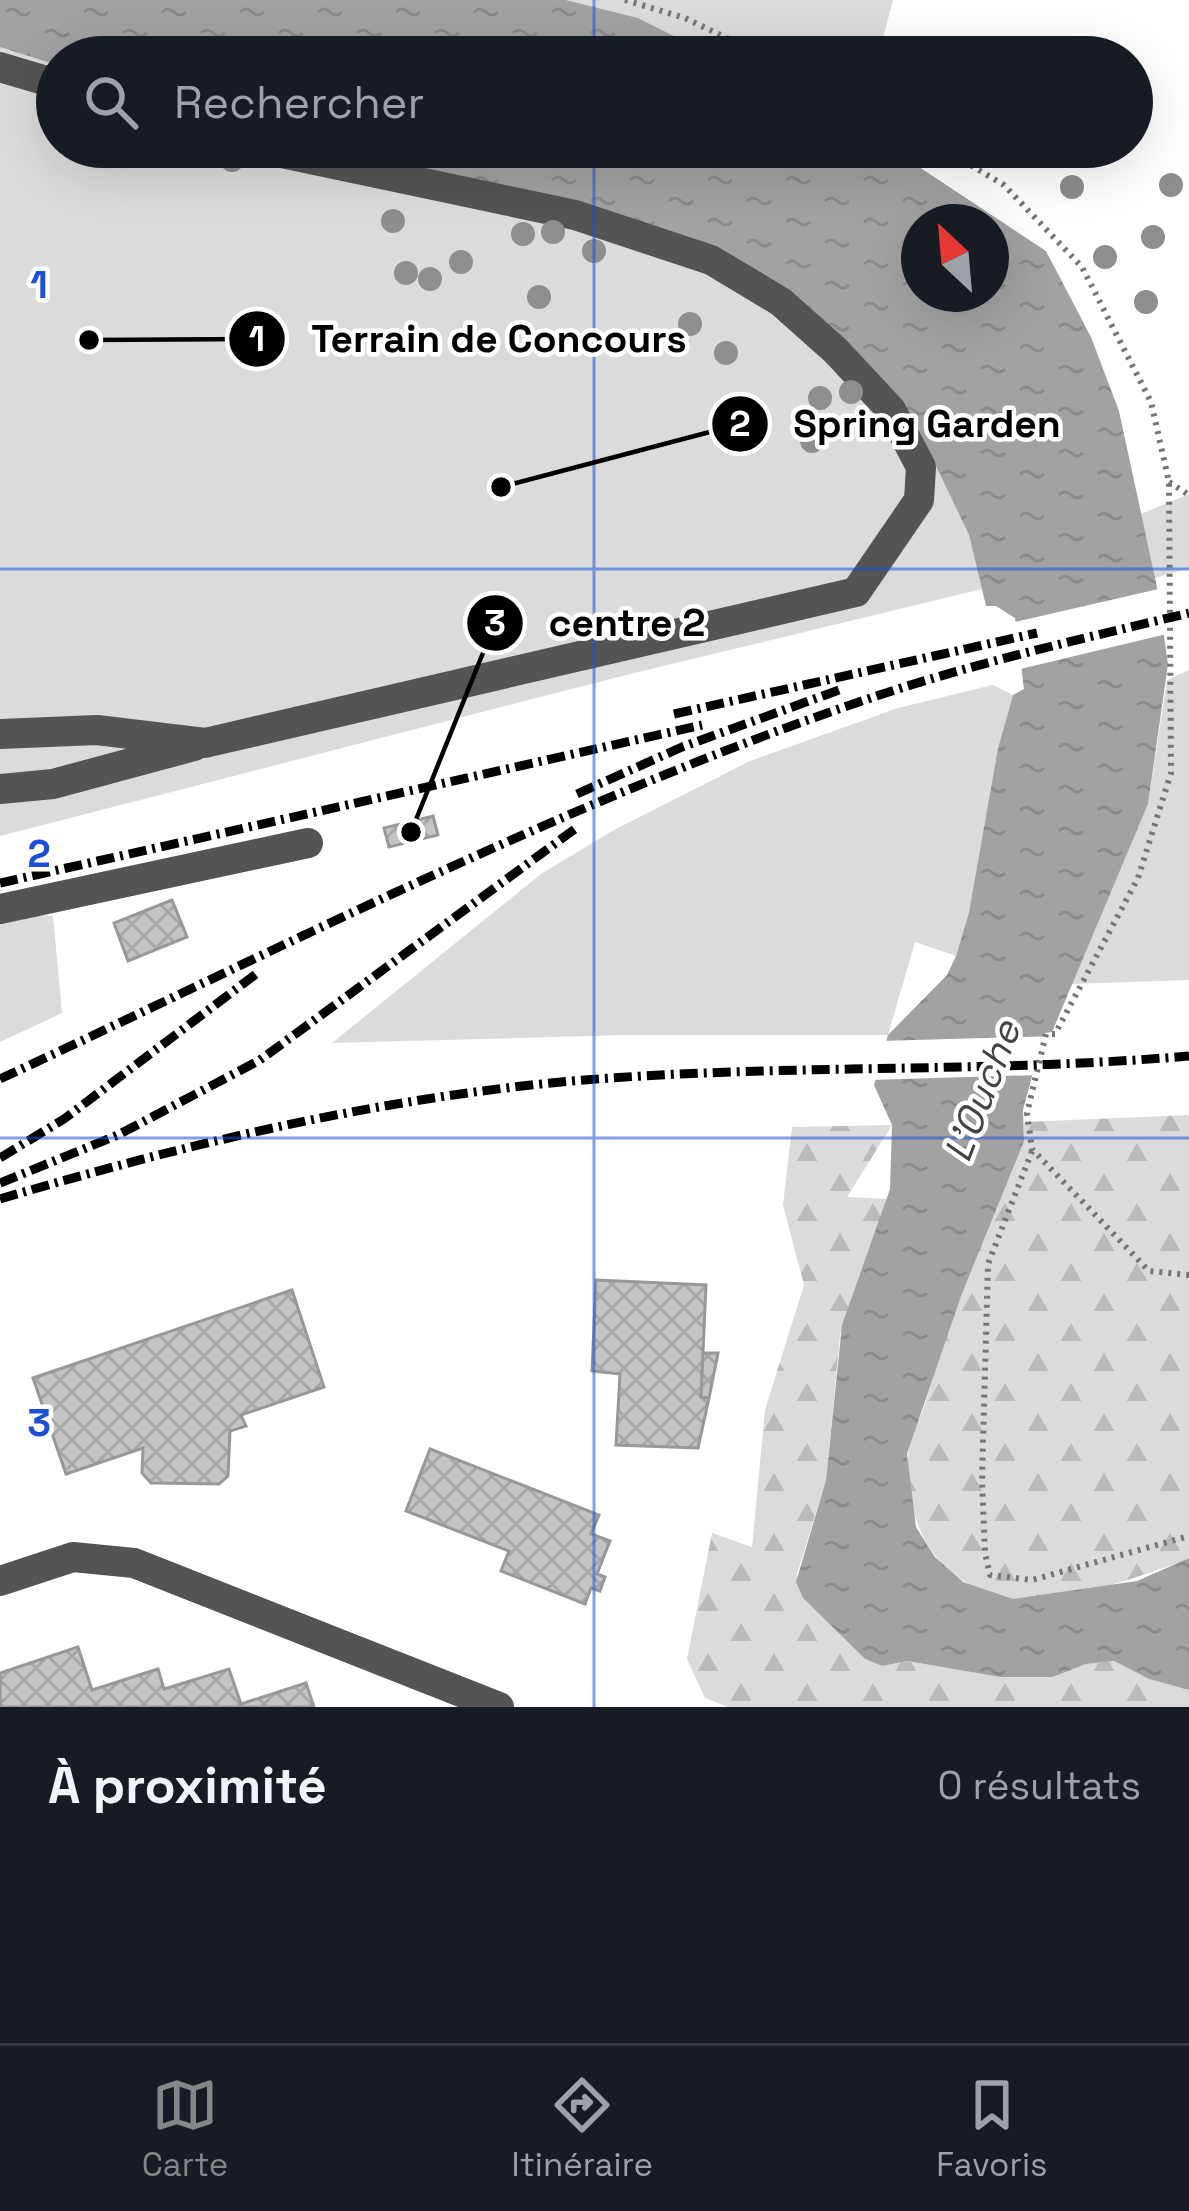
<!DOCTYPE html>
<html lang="fr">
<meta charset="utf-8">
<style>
:root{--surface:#171b24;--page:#20242c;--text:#f1f3f6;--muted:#9ea1a6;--line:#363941;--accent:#858687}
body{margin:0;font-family:"Space Grotesk",sans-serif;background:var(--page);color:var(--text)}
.compass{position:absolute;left:901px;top:204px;width:108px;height:108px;border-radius:50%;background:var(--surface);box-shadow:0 12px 48px #0002;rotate:334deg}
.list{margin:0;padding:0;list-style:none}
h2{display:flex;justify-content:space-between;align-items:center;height:156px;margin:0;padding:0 48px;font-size:51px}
h2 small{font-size:39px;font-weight:400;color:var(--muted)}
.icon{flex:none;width:66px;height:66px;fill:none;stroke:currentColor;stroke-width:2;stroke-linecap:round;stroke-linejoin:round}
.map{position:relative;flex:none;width:1189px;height:1707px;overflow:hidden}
.search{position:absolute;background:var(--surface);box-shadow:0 12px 48px #0002;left:36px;right:36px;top:36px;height:132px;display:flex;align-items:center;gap:30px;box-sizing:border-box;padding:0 42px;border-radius:66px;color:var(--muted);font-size:45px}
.sheet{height:336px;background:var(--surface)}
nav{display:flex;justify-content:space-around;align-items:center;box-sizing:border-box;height:168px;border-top:3px solid var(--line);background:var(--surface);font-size:33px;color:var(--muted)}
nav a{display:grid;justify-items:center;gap:6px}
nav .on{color:var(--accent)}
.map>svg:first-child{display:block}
</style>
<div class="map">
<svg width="1189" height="1707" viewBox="0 0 1189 1707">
<defs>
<pattern id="forest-firs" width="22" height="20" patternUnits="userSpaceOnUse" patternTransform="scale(3)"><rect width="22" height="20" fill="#dbdbdb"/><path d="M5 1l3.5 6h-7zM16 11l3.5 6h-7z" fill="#bababa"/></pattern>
<pattern id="water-ripples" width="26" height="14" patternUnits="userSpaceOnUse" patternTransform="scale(3)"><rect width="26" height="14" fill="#a2a2a2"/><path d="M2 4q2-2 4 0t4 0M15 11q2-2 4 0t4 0" fill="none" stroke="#8a8a8a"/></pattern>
<pattern id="building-cross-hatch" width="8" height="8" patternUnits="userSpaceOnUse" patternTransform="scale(3)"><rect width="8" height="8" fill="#c4c4c4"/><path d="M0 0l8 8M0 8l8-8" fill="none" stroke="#a7a7a7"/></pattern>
</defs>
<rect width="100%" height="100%" fill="#fff"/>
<!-- green -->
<path fill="#dbdbdb" d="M 566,0 L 893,0 L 878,57 L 716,57 L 638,18 Z
M 0,45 L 57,62 L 57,147 L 347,147 L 733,260 L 933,460 L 969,535 L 982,589 L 630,674 L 0,836 Z
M 1189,494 L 1189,568 L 1155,578 L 1141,514 Z
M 1189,670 L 1189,980 L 1071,984 L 1148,804 L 1167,680 Z
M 993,685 L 1013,695 L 998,748 L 969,912 L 956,956 L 915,942 L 888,1035 L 626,1035 L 332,1043 L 541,874 L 614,830 L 750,761 L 898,708 Z
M 28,914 L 53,916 L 62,1013 L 0,1042 L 0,920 Z"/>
<!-- forest -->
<path fill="url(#forest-firs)" d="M 1189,1115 L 1189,1558 C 1149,1575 1054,1606 1011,1599 C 938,1586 906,1529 908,1459 C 908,1442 919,1423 924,1407 C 951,1317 983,1225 1024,1141 L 1024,1122 Z
M 892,1125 L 847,1197 L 887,1199 L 840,1335 L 826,1480 L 797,1574 L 803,1598 L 865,1659 L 881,1666 L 907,1661 L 1000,1677 L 1053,1677 L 1086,1664 L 1114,1661 L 1149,1679 L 1189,1690 L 1189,1707 L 728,1707 L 705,1698 L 687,1659 L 712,1533 L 752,1547 L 765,1410 L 804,1285 L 783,1205 L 792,1127 Z"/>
<!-- water -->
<path fill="url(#water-ripples)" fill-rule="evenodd" d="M 0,0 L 566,0 L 638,18 L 716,57 L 57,57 L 57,65 L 0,47 Z
M 345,147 L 889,147 L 1046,251 L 1091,337 L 1119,411 L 1157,587 L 1168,664 L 1148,804 L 1052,1032 L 1045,1033 L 1042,1039 L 1023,1110 L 1024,1141 L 961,1296 L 907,1454 L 916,1527 L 935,1557 L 963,1582 L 1013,1599 L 1137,1581 L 1189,1558 L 1189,1690 L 1149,1679 L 1114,1661 L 1086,1664 L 1053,1677 L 1000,1677 L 907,1661 L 882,1666 L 865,1659 L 803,1598 L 796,1582 L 826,1480 L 842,1325 L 890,1189 L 892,1125 L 874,1085 L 888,1035 L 947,975 L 956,956 L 969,912 L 998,748 L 1013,695 L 1024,689 L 1015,618 L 996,606 L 986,606 L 969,535 L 933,460 L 795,301 L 415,167 ZM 919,222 L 991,222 L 991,294 L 919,294 Z"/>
<!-- pier -->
<path fill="#fff" d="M 1163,588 L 1171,633 L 1016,670 L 1010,623 Z
M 1057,1036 L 1049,1038 L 1038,1075 L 869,1080 L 880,1041 Z"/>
<!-- building -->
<path fill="url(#building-cross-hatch)" stroke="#989898" stroke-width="3" d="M 433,816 L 438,835 L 389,847 L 384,828 Z
M 172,900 L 187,937 L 128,961 L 114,923 Z
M 596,1280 L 706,1285 L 701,1397 L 709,1398 L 698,1448 L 616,1445 L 620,1374 L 592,1371 Z
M 292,1290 L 324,1387 L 241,1415 L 246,1426 L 230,1431 L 228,1476 L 219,1484 L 151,1483 L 142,1473 L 143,1448 L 66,1474 L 33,1378 Z
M 703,1353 L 718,1353 L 709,1398 L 701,1397 Z
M 430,1449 L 599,1515 L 591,1534 L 610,1541 L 597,1574 L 605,1577 L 600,1591 L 591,1588 L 585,1604 L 501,1571 L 509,1551 L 406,1511 Z
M 78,1647 L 92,1690 L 158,1669 L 164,1689 L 229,1669 L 241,1704 L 306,1683 L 314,1707 L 0,1707 L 0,1673 Z"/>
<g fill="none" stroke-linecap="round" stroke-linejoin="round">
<!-- path -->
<path stroke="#767676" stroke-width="6" stroke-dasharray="3 6" stroke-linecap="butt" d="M 625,0 L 685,18 L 766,57
M 940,147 L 1004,185 L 1082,267 L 1151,402 L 1169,482 L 1171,773 L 1138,878 L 1055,1034 L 1046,1034 L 1027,1113 L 1032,1149 L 1149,1271 L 1189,1275
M 1169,482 L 1189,495
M 1032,1151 L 988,1264 L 982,1480 L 985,1553 L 990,1575 L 1032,1580 L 1189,1536"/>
<!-- minor -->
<path stroke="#545454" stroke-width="30" d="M 0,67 L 57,84
M 0,734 L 97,730 L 205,743 L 856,592 L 919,500 L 921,467 L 891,410 L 836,351 L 781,302 L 711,260 L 575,215 L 253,147
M 0,789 L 53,784 L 194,746
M 0,909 L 308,843
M 0,1581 L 73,1557 L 134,1563 L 499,1707"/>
<!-- rail -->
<path stroke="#000" stroke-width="9" stroke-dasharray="18 6 3 6" stroke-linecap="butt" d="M 674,714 L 1037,633
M 577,794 L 682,747 L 839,690
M 0,883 L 702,725
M 0,1079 C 282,948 561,804 856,703 C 965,665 1077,640 1189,613
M 0,1158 L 64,1119 L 256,974
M 0,1183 L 118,1135 L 260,1060 L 579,826
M 0,1199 C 182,1145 371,1100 561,1082 C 770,1063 980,1074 1189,1056"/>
</g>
<!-- trees -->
<g fill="#8e8e8e">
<circle cx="232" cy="160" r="12"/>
<circle cx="1171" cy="185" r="12"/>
<circle cx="1072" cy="187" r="12"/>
<circle cx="393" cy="221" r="12"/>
<circle cx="553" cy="232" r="12"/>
<circle cx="523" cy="234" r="12"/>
<circle cx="1153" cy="237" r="12"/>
<circle cx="594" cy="251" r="12"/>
<circle cx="1105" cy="257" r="12"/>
<circle cx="461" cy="262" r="12"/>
<circle cx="406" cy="273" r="12"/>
<circle cx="430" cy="279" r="12"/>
<circle cx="539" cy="297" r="12"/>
<circle cx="1146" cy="302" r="12"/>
<circle cx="690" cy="324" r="12"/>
<circle cx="726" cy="353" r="12"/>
<circle cx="851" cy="392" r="12"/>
<circle cx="820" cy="398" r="12"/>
<circle cx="812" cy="441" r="12"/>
</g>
<!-- grid -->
<path fill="none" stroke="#1d4ed8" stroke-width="3" stroke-opacity="0.55" d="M 594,0 L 594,57M 594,147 L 594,1707M 0,569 L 1189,569M 0,1138 L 1189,1138"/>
<g text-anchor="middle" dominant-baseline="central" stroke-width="9" stroke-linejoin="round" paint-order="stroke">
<!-- water labels -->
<g font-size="39" font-style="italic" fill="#434343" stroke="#fff">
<text transform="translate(982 1091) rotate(-69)">L'Ouche</text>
</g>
</g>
<g font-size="39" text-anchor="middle" font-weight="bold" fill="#1d4ed8" stroke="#fff" stroke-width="9" stroke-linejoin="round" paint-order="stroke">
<text x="39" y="298">1</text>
<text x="39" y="867">2</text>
<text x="39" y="1436">3</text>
</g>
<!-- callouts -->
<path fill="none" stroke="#000" stroke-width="4.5" d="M89 340L257 339M501 487L740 424M411 832L495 623"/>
<g fill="#000" stroke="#fff" stroke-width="4.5">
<circle cx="89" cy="340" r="12"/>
<circle cx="501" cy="487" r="12"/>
<circle cx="411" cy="832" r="12"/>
<circle cx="257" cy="339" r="30"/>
<circle cx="740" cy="424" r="30"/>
<circle cx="495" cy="623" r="30"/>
</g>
<g font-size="36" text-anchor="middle" font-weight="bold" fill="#fff">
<text x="257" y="351">1</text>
<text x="740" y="436">2</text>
<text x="495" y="635">3</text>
</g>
<g font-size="39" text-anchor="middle" font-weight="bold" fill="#000" stroke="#fff" stroke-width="9" stroke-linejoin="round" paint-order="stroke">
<text x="499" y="352">Terrain de Concours</text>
<text x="927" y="437">Spring Garden</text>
<text x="627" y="636">centre 2</text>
</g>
</svg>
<svg class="compass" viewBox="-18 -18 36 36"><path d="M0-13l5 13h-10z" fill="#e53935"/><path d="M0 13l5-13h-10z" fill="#9ea1a6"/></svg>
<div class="search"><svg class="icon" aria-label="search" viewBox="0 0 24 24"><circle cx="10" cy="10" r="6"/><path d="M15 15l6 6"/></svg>Rechercher</div>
</div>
<section class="sheet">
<h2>À proximité<small>0 résultats</small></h2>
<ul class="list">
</ul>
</section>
<nav>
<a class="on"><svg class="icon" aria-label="map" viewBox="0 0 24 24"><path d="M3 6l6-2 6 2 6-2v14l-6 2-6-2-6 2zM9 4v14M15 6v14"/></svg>Carte</a>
<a><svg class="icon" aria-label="directions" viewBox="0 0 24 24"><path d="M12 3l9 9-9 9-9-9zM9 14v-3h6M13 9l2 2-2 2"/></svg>Itinéraire</a>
<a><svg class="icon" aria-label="saved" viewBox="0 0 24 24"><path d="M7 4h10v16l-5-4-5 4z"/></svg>Favoris</a>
</nav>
